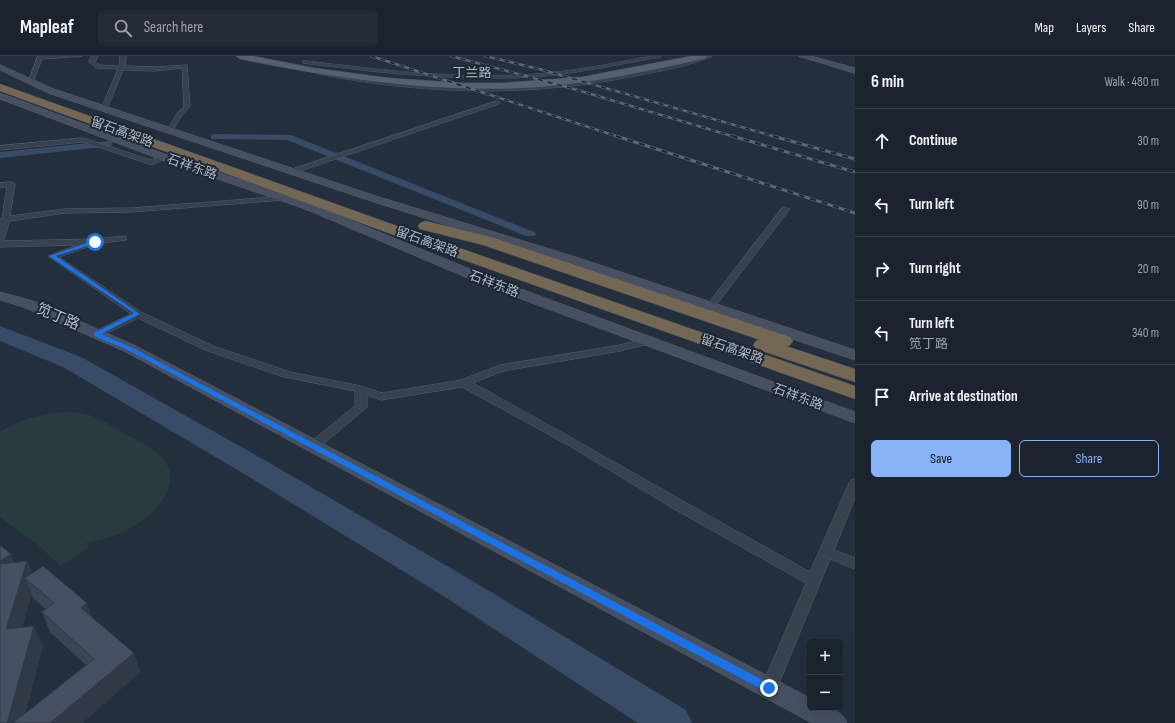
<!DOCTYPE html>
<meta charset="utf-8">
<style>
:root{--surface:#1b232e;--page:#242b36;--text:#f1f3f6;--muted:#a0a4aa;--line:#39404a;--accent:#8ab4f8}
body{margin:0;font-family:"Sofia Sans Condensed","Noto Sans SC",sans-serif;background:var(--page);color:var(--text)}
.controls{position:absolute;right:12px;bottom:12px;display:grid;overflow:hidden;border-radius:6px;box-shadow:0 4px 16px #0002}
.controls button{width:36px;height:36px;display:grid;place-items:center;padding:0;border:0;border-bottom:1px solid var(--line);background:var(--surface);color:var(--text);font:20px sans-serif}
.stop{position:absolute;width:12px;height:12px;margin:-9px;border:3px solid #1a73e8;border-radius:50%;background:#fff}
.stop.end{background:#1a73e8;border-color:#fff;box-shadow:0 1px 4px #0008}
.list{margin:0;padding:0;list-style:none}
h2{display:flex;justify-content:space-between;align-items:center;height:52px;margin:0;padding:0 16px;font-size:17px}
h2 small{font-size:13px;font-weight:400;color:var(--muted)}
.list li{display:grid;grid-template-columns:26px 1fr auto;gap:12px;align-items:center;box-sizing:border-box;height:64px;padding:0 16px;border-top:1px solid var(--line)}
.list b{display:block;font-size:15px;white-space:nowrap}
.list p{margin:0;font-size:13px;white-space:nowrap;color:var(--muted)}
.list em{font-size:13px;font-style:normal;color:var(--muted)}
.actions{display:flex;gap:8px;padding:12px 16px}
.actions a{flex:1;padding:9px 0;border:1px solid var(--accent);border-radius:6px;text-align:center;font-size:14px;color:var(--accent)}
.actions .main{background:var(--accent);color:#111}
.icon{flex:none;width:22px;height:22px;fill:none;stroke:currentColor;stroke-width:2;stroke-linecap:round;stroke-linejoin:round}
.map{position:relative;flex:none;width:855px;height:667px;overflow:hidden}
header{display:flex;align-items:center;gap:24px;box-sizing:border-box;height:56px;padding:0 20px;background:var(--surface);border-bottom:1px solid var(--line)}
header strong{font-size:19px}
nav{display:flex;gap:22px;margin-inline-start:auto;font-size:14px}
.search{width:280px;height:36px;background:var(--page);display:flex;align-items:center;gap:10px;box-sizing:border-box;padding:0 14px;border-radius:6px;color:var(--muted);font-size:15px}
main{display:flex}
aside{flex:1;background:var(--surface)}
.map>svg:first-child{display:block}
</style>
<header>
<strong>Mapleaf</strong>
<div class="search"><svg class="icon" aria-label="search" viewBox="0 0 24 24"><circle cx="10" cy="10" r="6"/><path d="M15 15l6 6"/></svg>Search here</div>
<nav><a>Map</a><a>Layers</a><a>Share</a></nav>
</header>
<main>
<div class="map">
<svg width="855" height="667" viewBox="0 0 855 667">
<rect width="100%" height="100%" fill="#242f3e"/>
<!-- green -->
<path fill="#263c3f" d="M 65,356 C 93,356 103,365 127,379 C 140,386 158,394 166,407 C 182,434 149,463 127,474 C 115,481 100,484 86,487 L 89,491 L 61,510 L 37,488 L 0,461 L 0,376 C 20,363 42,358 65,356 Z"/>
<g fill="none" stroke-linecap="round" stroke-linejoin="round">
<!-- canal -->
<path fill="#394c67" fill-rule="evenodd" d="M 214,78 L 291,79 L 534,176 L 536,178 L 534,180 L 526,180 L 287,84 L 211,83 L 211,79 Z
M 109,85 L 112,86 L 112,90 L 0,102 L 0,96 Z"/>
<!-- river -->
<path fill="#394c67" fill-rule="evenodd" d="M 0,270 L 81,301 L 261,402 L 466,521 L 686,654 L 692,667 L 638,667 L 442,539 L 241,416 L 63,311 L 0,285 Z"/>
<defs>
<path id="lane" d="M 304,6 C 377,15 451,24 524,20 C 570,18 614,8 659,0
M 320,17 C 422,37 525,40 628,20 C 655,15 683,10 710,0"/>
<path id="street" d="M 38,0 L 82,0 L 42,3 L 33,26 L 28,27 Z
M 92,0 L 98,0 L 95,6 L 100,9 L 119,10 L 120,0 L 126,0 L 125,10 L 155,11 L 187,9 L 190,50 L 183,58 L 172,75 L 167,74 L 178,56 L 184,50 L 182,12 L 155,15 L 123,14 L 107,53 L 104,55 L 101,53 L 118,13 L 97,12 L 89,6 Z
M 497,45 L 500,47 L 499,48 L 294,117 L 287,115 Z
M 83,82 L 151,104 L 164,99 L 168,101 L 152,109 L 83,86 L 0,94 L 0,90 Z
M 11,126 L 15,128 L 10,160 L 65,153 L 132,152 L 286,140 L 287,142 L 283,144 L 132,156 L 65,157 L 10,165 L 3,185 L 95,183 L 126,180 L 126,184 L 96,188 L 59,201 L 141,256 L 213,290 L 290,316 L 361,330 L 382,337 L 461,324 L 500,309 L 620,289 L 648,282 L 652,283 L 653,285 L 652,287 L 620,295 L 503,315 L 473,327 C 586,389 697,454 810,516 L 849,427 L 851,424 L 855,423 L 855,442 L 834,494 L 855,502 L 855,513 L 830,503 L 775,637 L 769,639 L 763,637 L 761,632 L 806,527 L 674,453 L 568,389 L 462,331 L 381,344 L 367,339 L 367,351 L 365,353 L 316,394 L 308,394 L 306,391 L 308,388 L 355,350 L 355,335 L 284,321 L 205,294 L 138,262 L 101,280 L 93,280 L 92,278 L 93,276 L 131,258 L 48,200 L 77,189 L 0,191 L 0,163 L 2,162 L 7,131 L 0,131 L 0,127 Z
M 783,151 L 790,153 L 713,253 L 707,253 L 705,251 L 707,249 Z"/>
<path id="secondary" d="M 799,0 L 811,0 L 855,12 L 855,17 Z
M 0,9 L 54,33 L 376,140 L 576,201 L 855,294 L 855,304 L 566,207 L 368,144 L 48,37 L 0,14 Z
M 0,37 L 162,97 L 313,149 L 499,225 L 855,356 L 855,367 L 489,231 L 305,153 L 154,101 L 0,43 Z
M 0,236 L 33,245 L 134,289 L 810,642 L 810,652 C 825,652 840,651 847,667 L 812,667 L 124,295 L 23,251 L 0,244 Z"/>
<path id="primary" d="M 236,0 L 253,0 L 314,12 L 389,22 L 464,27 L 502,27 L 582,21 L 691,0 L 708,0 L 704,3 C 650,14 596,27 540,31 C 439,38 339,23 240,3 Z"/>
<path id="highway" d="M 0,28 L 425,180 L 855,330 L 855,343 L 413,186 L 0,35 Z
M 426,165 L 494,182 L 790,281 L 793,285 L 790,289 L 786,290 L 855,313 L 855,326 L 756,293 L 753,289 L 756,285 L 760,284 L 483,189 L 420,173 L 418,170 L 420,167 Z"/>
</defs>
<!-- lane casing -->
<use href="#lane" stroke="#565f6c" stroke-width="3.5"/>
<!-- street casing -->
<use href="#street" stroke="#565f6c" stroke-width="1"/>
<!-- secondary casing -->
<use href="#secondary" stroke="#565f6c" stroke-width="1"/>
<!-- primary casing -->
<use href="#primary" stroke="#414a57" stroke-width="1"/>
<!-- highway casing -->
<use href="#highway" stroke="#434c59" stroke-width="1"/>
<!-- lane -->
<use href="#lane" stroke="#38414e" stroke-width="3"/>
<!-- street -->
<use href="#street" fill="#38414e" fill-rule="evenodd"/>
<!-- secondary -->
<use href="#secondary" fill="#465061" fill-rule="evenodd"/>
<!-- primary -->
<use href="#primary" fill="#56606e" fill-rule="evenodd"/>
<!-- highway -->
<use href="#highway" fill="#746855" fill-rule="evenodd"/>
<defs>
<path id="rail-far1" d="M 371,0 L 619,81
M 451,0 L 574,33 L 735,81
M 485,0 L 539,13 L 776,81"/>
<path id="rail" d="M 616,80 L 855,157
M 732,80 L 855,116
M 773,80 L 855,103"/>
</defs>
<!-- rail-far1 casing -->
<use href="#rail-far1" stroke="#5a6575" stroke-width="2.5"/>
<!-- rail casing -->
<use href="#rail" stroke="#5a6575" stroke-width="3"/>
<!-- rail-far1 -->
<use href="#rail-far1" stroke="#1d2633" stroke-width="1.5" stroke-dasharray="5" stroke-linecap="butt"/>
<!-- rail -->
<use href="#rail" stroke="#1d2633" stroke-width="2" stroke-dasharray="6" stroke-linecap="butt"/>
</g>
<!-- wall -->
<path fill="#3b4654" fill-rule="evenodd" d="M 11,498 L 14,507 L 27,505 L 32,517 L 93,562 L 134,597 L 140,616 L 82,667 L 0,667 ZM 31,538 L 33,542 L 46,553 L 42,556 L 50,576 L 86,609 L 25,658 L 43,590 L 22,572 Z"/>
<!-- shaded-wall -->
<path fill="#303945" d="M 11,498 L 14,507 L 0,517 L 0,505 Z
M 27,505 L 35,525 L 25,522 L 32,538 L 15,593 L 6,573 Z
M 87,547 L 94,566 L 81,552 Z
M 34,570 L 43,590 L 22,667 L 7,667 Z
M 134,597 L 140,616 L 82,667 L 50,667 Z"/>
<!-- building -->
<path fill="#455162" stroke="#303945" d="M 0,489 L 11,498 L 0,505 Z
M 27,505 L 6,573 L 34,570 L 7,667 L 0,667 L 0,508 Z
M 43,510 L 87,547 L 81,552 L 134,597 L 50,667 L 13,667 L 94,603 L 42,556 L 54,547 L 25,522 Z"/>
<!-- route -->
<path fill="#1a73e8" d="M 95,184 L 96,187 L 56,200 L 140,258 L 101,278 L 131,291 L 772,629 L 772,635 L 765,635 L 126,293 L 94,280 L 94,277 L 134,257 L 49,200 Z"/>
<g text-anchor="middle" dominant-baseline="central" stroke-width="4" stroke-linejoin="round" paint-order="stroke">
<!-- far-street labels -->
<g font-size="13" fill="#b4bcc9" stroke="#1d2633">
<text x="472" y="17">丁兰路</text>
<text transform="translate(122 76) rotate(20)">留石高架路</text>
<text transform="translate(192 111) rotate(19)">石祥东路</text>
<text transform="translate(427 186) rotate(20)">留石高架路</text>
<text transform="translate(494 228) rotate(21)">石祥东路</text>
<text transform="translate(732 293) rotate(19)">留石高架路</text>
<text transform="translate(798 341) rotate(20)">石祥东路</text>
</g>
<!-- street labels -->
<g font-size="15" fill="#b4bcc9" stroke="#1d2633">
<text transform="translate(58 261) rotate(23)">笕丁路</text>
</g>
</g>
</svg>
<div class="controls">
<button>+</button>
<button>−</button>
</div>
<div class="stop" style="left:95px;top:186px"></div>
<div class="stop end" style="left:769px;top:632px"></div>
</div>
<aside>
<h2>6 min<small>Walk · 480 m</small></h2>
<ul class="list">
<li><svg class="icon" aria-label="ahead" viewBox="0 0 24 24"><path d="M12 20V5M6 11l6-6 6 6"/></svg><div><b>Continue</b></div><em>30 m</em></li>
<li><svg class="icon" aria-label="left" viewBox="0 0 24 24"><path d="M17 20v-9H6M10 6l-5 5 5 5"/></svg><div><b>Turn left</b></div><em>90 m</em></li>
<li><svg class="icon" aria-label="right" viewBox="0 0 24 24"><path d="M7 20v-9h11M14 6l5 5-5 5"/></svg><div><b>Turn right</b></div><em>20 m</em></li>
<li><svg class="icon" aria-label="left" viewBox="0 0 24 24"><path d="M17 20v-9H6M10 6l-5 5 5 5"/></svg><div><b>Turn left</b><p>笕丁路</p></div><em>340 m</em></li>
<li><svg class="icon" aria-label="arrive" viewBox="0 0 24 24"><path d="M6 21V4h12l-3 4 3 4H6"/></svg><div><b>Arrive at destination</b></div></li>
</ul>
<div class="actions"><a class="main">Save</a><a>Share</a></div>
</aside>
</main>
